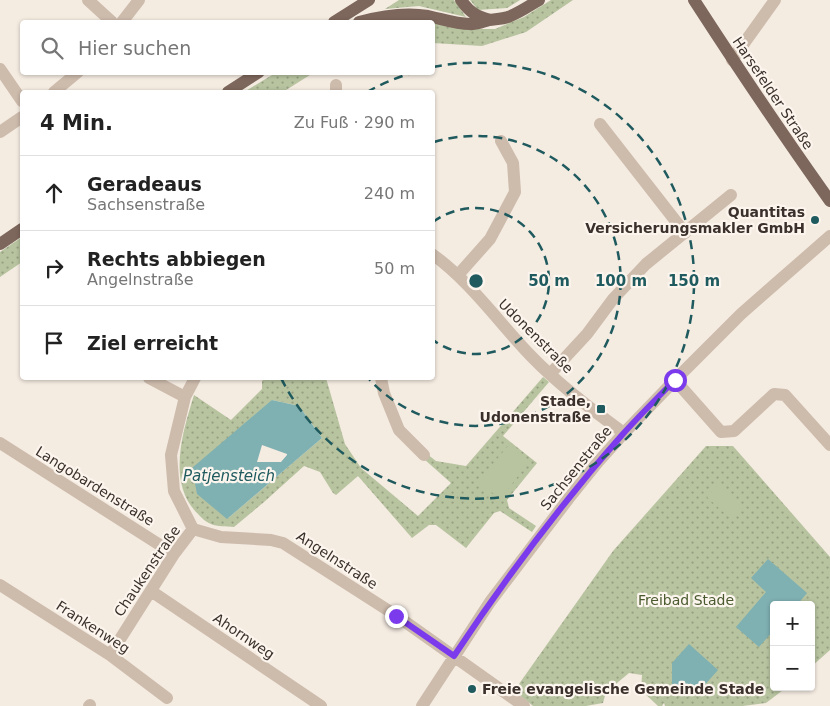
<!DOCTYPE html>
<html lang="de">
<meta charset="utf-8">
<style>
:root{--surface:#fff;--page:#f6f6f6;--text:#222;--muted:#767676;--line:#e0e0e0}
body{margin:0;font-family:"DejaVu Sans",sans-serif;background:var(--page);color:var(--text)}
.controls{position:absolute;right:15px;bottom:15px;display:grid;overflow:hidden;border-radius:5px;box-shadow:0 1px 4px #0004}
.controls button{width:45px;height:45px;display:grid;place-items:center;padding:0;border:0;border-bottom:1px solid var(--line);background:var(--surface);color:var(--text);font:25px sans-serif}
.stop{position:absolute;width:15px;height:15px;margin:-11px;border:4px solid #7c3aed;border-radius:50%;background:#fff}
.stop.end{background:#7c3aed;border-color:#fff;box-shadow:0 1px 5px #0008}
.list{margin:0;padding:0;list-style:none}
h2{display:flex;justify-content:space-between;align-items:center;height:65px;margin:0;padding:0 20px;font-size:21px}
h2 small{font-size:16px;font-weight:400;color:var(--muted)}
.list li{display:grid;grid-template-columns:32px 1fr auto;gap:15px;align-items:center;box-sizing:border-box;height:75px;padding:0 20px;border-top:1px solid var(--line)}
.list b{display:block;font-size:19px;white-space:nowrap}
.list p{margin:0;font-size:16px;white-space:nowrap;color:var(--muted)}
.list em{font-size:16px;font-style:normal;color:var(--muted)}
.icon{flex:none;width:28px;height:28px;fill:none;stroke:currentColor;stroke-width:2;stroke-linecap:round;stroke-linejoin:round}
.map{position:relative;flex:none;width:830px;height:706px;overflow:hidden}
.search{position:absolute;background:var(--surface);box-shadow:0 1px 4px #0004;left:20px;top:20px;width:415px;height:55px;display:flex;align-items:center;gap:12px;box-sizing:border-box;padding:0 18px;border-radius:5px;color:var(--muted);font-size:19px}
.panel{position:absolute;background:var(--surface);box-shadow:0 1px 4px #0004;left:20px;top:90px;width:415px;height:290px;border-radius:5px}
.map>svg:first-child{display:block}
</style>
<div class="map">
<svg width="830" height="706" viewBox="0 0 830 706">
<defs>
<pattern id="grass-dots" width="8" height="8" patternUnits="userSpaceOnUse" patternTransform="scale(1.25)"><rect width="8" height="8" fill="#b8c4a0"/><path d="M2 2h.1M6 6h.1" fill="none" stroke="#97a083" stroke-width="1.8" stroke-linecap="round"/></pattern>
</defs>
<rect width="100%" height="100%" fill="#f4ebe1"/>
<!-- grass -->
<path fill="url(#grass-dots)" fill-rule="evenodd" d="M 399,0 L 454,0 L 466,17 L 419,6 L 385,9 Z
M 470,0 L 520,0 L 507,8 L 478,10 Z
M 551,0 L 573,0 L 526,32 L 482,46 L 433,43 L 432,22 L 392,22 L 416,20 L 470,29 L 495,29 L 524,17 Z
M 277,72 L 313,73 L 283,92 L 244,92 Z
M 22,237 L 22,262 L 0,277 L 0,252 Z
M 543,377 L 549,382 L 503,436 L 537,463 L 507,500 L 509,508 L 536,526 L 532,532 L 500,511 L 494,513 L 466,548 L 436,525 L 429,525 L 412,538 L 358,476 L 336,495 L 333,493 L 320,472 L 304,466 L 264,502 L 234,527 C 227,526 217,527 211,524 C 205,522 200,516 196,512 C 167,481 183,431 194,395 L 231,420 L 262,389 L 262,381 L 265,378 L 326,378 L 345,444 L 361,468 L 418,516 L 451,483 L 424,459 L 427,454 L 436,461 L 466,466 ZM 272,400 L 299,406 L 322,438 L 227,519 Z
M 706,446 L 733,446 L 830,557 L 830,650 L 811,667 L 811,605 L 774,605 L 774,687 L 787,687 L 766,703 L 743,706 L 665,706 L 664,703 L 662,706 L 658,706 L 641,690 L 642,675 L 629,673 L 617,683 L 612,695 L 606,692 L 603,703 L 586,706 L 533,706 L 514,691 L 613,551 Z"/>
<!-- pitch -->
<path fill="#b8c4a0" d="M 508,446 L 528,463 L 502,497 L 475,485 Z
M 718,485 L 742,508 L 732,520 L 707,497 Z"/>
<!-- water -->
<path fill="#7fb0b2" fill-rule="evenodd" d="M 272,400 L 299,406 L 322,438 L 227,519 L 197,494 L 192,468 ZM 262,445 L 287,454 L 287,455 L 281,462 L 257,462 Z
M 768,559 L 807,593 L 797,605 L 774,605 L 774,630 L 759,647 L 736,627 L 766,592 L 751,578 Z
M 689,644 L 718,670 L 702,688 L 672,691 L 672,663 Z"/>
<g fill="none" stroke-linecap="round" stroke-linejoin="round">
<!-- minor -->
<path stroke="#cdbbac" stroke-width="12" d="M 88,0 L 112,22
M 122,22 L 139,0
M 732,60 L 775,0
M 0,69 L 22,101
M 336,85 L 336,92
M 54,92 L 78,72
M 600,124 L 685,233
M 0,132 L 22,117
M 432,254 C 471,282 499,323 532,357 C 559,385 592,410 624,433
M 458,275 L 490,239 L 515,192 L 513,163 L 501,141
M 550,374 L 587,334 L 613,299 L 646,264 L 731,195
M 149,378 L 185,397
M 381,378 L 384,393 L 399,430 L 424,455
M 675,380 L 721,432 L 734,431 L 774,394 L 785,395 L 830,445
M 0,443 L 174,554
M 193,529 L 221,537 L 271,540 L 283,543 L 397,616 L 524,706
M 193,529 L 174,491 L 171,455 L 185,397 L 195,378
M 0,585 L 110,655 L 167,698
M 151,591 L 321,706
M 110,655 L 174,554 L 193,529
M 89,706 L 90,705
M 422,706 L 490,602 L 569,498 L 598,462 L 624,433 L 675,380 L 741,314 L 830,236"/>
<!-- major -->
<path stroke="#7d675c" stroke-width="12" d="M 461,0 C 469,12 476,16 490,20
M 694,0 C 738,68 783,135 830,201
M 334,22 L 369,0
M 359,22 C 381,16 405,12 428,16 C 442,19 456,24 470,24 C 477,25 482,22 489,20 C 495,19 502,19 508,17 C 519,13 529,6 539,0
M 228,92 L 259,72
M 0,244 L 22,229"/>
</g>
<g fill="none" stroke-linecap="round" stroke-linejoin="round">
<!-- route -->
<path stroke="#7c3aed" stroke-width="6" d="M 396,616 L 454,656 C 505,579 561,504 622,435 C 639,416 657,398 675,380"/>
</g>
<!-- distance rings -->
<g fill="none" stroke="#1f5a5e" stroke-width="2.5" stroke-dasharray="9 6">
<path d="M433 222A73 73 0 1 1 433 340"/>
<path d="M434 142A145 145 0 1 1 368 378"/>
<path d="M367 92A218 218 0 0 1 412 73M433 67A218 218 0 1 1 281 378"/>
</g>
<!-- markers -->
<g fill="#1f5a5e" stroke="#fbf5ee" stroke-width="2">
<circle cx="815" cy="220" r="5"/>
<rect x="596" y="404" width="10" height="10" rx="2.5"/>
<circle cx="472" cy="689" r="5"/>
</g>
<g text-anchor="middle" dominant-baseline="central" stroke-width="4.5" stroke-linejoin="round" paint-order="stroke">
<!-- street labels -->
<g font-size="14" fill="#3b302b" stroke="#fbf5ee">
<text transform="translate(773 93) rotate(56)">Harsefelder Straße</text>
<text transform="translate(536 336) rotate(45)">Udonenstraße</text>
<text transform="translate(576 468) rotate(-51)">Sachsenstraße</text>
<text transform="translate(95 486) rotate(32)">Langobardenstraße</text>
<text transform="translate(337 560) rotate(33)">Angelnstraße</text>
<text transform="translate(147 571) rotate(-56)">Chaukenstraße</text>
<text transform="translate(93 627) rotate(33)">Frankenweg</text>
<text transform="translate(244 636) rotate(34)">Ahornweg</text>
</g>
<!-- poi labels -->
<g font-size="14" font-weight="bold" fill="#3b302b" stroke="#fbf5ee" text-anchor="end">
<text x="805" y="212">Quantitas<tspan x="805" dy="16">Versicherungsmakler GmbH</tspan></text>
<text x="591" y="401">Stade,<tspan x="591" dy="16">Udonenstraße</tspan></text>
<text x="482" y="689" text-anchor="start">Freie evangelische Gemeinde Stade</text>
</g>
<!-- park labels -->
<g font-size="14" fill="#4a5a2e" stroke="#fbf5ee">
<text x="686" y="600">Freibad Stade</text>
</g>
<!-- water labels -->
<g font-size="15" font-style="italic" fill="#1f5a5e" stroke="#fbf5ee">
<text x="229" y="476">Patjensteich</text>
</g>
</g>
<circle cx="476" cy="281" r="8" fill="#1f5a5e" stroke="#fbf5ee" stroke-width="2.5"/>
<g font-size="15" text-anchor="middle" font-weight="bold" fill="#1f5a5e" stroke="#fbf5ee" stroke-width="4.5" stroke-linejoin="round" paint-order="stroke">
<text x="549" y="286">50 m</text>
<text x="621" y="286">100 m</text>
<text x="694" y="286">150 m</text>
</g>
</svg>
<div class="controls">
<button>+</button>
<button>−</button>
</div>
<div class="stop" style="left:675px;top:380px"></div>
<div class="stop end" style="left:396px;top:616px"></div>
<div class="search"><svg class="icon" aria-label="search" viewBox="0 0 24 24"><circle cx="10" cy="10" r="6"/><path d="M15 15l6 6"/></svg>Hier suchen</div>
<section class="panel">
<h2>4 Min.<small>Zu Fuß · 290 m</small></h2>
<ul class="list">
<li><svg class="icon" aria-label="ahead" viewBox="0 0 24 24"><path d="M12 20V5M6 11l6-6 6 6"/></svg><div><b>Geradeaus</b><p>Sachsenstraße</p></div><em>240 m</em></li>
<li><svg class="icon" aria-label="right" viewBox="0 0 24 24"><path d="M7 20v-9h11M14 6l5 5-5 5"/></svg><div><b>Rechts abbiegen</b><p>Angelnstraße</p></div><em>50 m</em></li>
<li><svg class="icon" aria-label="arrive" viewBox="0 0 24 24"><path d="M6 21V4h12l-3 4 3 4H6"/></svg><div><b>Ziel erreicht</b></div></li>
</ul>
</section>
</div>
